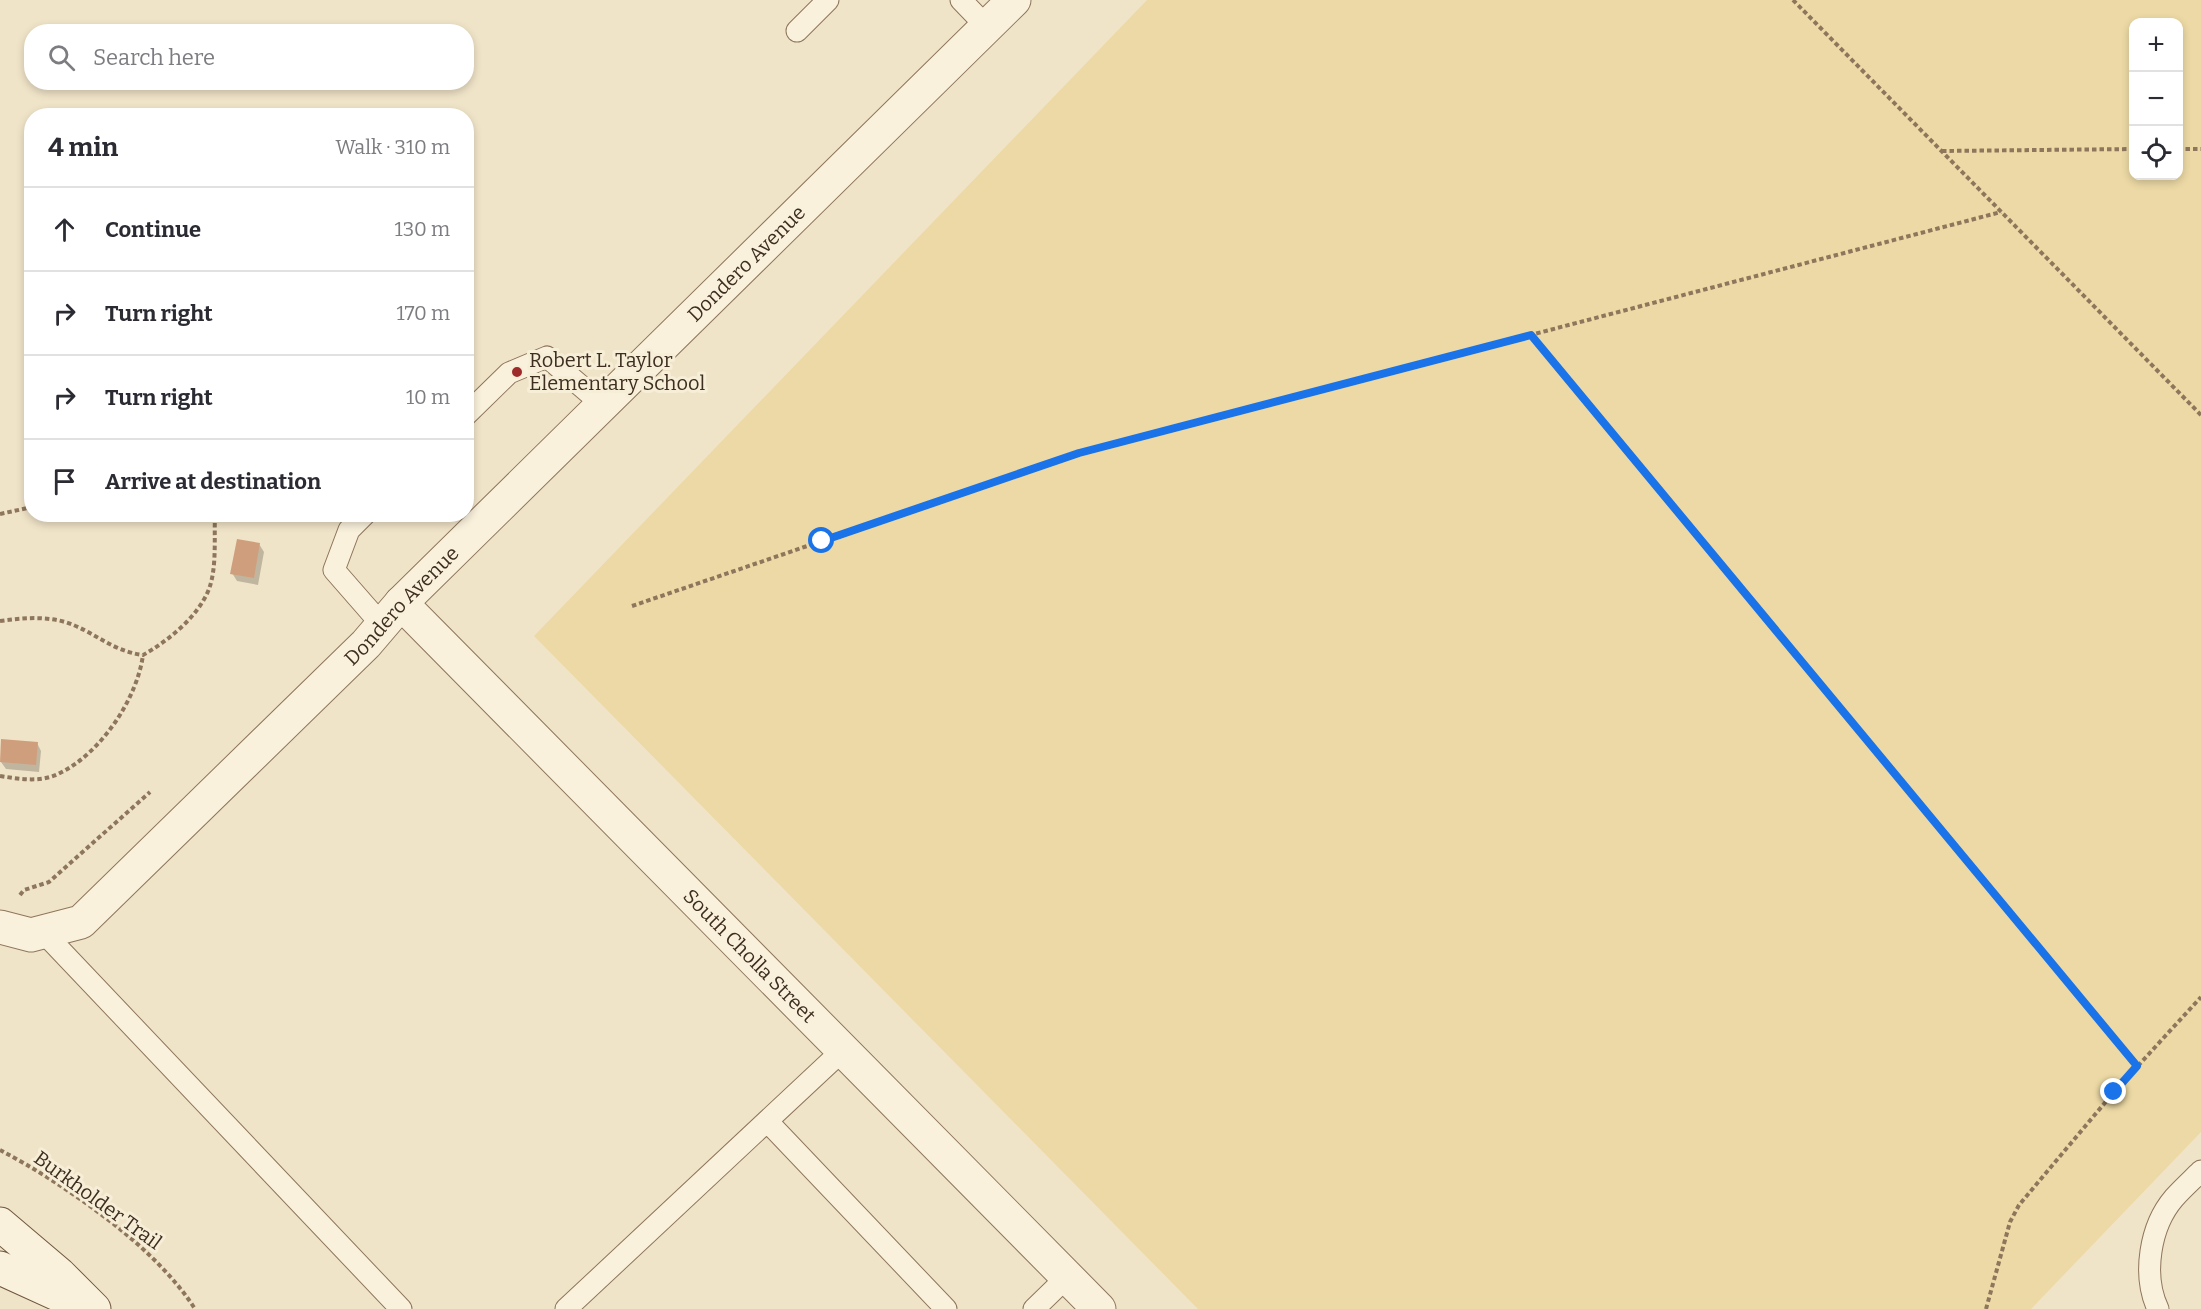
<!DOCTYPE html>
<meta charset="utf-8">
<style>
:root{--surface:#fff;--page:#f7f7f7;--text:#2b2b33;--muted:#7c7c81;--line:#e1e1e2}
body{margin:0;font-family:Bitter,serif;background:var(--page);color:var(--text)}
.controls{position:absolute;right:18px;top:18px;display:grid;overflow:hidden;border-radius:12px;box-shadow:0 3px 9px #0003}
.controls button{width:54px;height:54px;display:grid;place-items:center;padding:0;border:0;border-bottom:2px solid var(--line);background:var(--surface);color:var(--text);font:30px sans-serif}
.stop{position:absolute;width:18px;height:18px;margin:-14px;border:4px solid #1a73e8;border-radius:50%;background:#fff}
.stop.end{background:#1a73e8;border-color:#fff;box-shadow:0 2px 6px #0008}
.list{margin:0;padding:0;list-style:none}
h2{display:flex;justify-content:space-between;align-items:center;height:78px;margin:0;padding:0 24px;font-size:26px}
h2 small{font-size:20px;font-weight:400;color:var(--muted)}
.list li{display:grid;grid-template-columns:39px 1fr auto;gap:18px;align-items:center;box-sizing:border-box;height:84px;padding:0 24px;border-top:2px solid var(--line)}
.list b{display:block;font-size:22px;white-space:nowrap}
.list em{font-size:20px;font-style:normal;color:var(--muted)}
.icon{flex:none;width:33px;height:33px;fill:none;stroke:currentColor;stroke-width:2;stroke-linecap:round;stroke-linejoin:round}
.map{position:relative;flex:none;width:2201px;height:1309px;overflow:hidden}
.search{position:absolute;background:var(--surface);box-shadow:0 3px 9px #0003;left:24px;top:24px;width:450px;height:66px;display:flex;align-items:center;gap:15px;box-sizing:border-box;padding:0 21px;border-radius:24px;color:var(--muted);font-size:22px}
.panel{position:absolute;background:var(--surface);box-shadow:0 3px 9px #0003;left:24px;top:108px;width:450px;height:414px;border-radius:24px}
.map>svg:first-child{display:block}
</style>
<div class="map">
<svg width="2201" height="1309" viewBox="0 0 2201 1309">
<rect width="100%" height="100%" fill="#f0e4c8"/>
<!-- sand -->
<path fill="#ecd9a5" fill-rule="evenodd" d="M 1147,0 L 2201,0 L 2201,1132 L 2031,1309 L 1198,1309 L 534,636 ZM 2134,22 L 2178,22 L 2178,176 L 2134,176 Z"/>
<!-- shadow -->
<path fill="#0003" d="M 259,544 L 264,552 L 258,585 L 237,581 L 232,573 Z
M 37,743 L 41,751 L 39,772 L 6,769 L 1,762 Z"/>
<!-- building -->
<path fill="#cf9f7d" d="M 237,539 L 260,543 L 254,578 L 230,574 Z
M 1,739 L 38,742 L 36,765 L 0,762 Z"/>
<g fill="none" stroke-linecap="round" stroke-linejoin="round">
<defs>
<path id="lane" d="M 961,0 L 987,27
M 797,31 L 828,0
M 466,415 L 509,373 L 547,357 L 602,404
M 365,514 L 349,530 L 334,570 L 382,625
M 44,933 L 401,1309
M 767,1121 L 946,1309
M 566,1309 L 843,1050
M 1034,1309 L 1067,1277
M 2158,1309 C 2142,1275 2150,1226 2174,1198 C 2183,1188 2192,1180 2201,1171"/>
<g id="street">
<path id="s1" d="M 401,603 L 1099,1309"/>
<path id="s2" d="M 0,927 L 31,935 L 81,922 L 366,644 L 401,603 L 1014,0"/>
</g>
<path id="secondary" d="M 0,1224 L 59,1274 L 94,1309
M 0,1268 L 77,1303"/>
</defs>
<!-- lane casing -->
<use href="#lane" stroke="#8d765c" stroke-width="23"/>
<!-- street casing -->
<use href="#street" stroke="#8d765c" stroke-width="35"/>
<!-- secondary casing -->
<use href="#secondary" stroke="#6f573f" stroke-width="35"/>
<!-- path -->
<path stroke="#8d765c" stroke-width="4" stroke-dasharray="4.5 3" stroke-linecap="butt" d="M 1793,0 L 2201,415
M 2178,149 L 2201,149
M 1942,151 L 2134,149
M 1531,335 L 2137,1067
M 0,514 L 32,507
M 632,606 L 1079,453 L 2001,212
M 0,621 C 22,618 44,616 65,622 C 94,631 111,651 143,655 C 168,641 198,617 209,589 C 217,567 214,538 215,514
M 0,776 C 20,779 41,783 60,773 C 101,753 137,699 143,655
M 20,895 L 24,890 L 49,882 L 150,792
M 0,1150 C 66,1185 155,1246 195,1309
M 1986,1309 L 2010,1222 L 2019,1205 L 2114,1092 L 2201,997"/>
<!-- lane -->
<use href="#lane" stroke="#faf1dc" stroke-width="21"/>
<!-- street -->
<use href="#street" stroke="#faf1dc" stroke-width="33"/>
<!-- secondary -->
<use href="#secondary" stroke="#faf1dc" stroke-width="33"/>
</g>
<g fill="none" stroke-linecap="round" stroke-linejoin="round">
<!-- route -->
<path stroke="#1a73e8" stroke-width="8" d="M 822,541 L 1079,453 L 1531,335 L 2137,1066 L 2114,1092"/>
</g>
<!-- markers -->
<circle fill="#9e2a2b" stroke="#f7eed8" stroke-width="2" cx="517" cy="372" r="6"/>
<g text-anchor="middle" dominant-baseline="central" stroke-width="6" stroke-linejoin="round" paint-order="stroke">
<!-- street labels -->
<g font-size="20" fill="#3d2e20" stroke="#f7eed8">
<text stroke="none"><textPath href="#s2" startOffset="1020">Dondero Avenue</textPath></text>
<text stroke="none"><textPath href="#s2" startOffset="534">Dondero Avenue</textPath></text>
<text stroke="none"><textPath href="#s1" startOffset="496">South Cholla Street</textPath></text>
<text transform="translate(98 1200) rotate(36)">Burkholder Trail</text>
</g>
<!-- poi labels -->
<g font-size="20" fill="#3d2e20" stroke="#f7eed8" text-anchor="start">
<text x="529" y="360">Robert L. Taylor<tspan x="529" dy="23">Elementary School</tspan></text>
</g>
</g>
</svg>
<div class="controls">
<button>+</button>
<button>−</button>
<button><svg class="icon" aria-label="locate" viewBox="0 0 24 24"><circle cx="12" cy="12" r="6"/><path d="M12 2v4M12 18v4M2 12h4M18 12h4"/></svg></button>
</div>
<div class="stop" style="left:822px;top:541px"></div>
<div class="stop end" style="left:2114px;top:1092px"></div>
<div class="search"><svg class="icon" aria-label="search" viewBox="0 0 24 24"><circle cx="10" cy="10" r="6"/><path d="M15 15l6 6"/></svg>Search here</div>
<section class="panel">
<h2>4 min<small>Walk · 310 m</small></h2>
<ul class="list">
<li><svg class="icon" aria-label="ahead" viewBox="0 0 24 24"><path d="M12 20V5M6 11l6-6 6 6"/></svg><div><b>Continue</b></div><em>130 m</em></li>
<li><svg class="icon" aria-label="right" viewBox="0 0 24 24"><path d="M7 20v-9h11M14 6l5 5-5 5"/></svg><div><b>Turn right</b></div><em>170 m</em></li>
<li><svg class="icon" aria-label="right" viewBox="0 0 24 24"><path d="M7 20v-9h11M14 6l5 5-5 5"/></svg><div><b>Turn right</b></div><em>10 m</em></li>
<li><svg class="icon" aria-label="arrive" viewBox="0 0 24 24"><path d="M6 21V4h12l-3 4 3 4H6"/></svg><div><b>Arrive at destination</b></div></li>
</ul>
</section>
</div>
